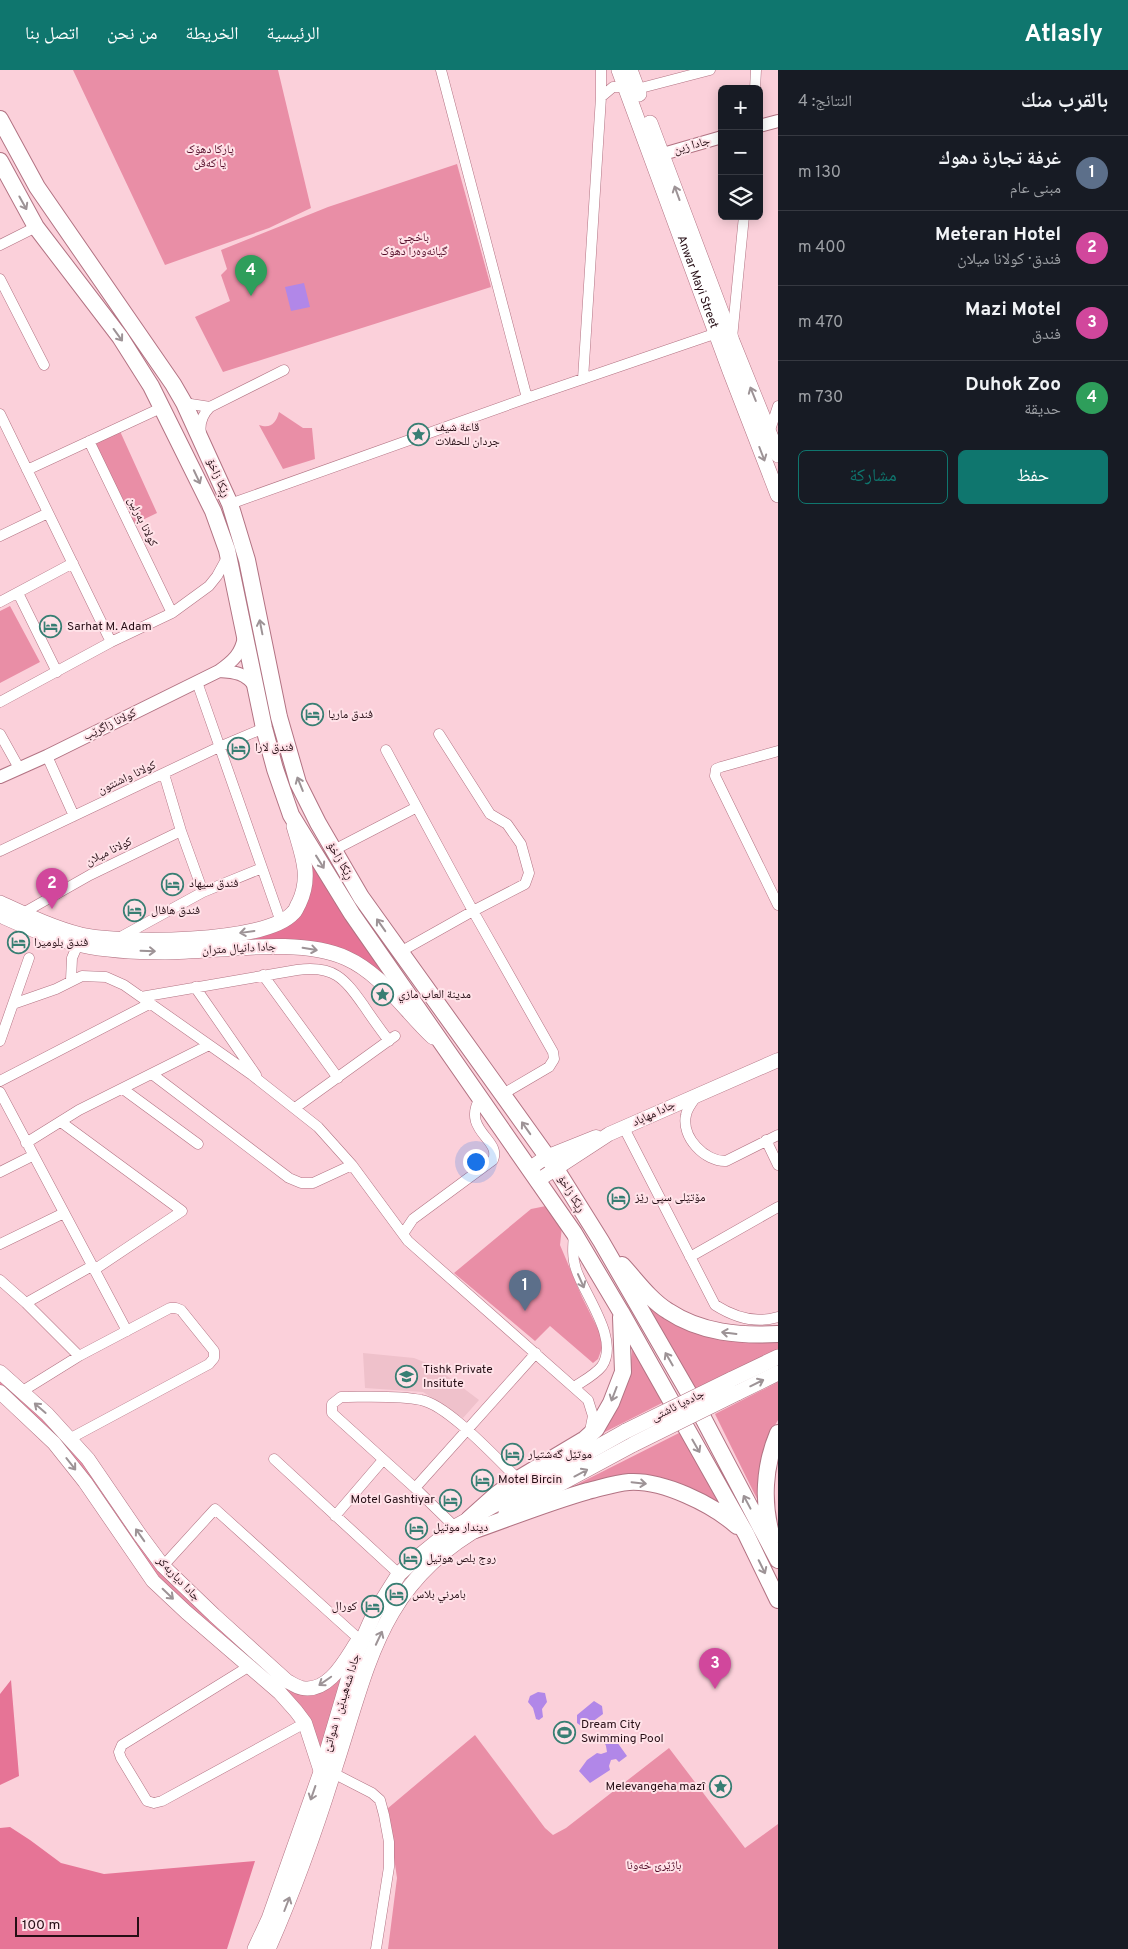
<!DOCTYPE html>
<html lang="ar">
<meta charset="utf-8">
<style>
:root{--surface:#171b24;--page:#242831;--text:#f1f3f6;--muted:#9ea1a6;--line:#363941;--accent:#0f766e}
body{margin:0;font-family:Overpass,"Noto Naskh Arabic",sans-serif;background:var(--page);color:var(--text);direction:rtl}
.controls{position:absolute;right:15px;top:15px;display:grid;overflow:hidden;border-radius:8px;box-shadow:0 2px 12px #0003}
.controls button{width:45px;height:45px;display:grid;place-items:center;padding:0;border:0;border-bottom:1px solid var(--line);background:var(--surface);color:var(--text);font:25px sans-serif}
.scale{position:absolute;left:15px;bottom:12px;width:124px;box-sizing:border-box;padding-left:5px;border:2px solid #260e15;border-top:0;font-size:14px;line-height:18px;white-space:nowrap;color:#260e15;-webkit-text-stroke:4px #ffe2e8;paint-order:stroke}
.you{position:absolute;left:475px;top:1091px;width:18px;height:18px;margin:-12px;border:4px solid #fff;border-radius:50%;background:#1a73e8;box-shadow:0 0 0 8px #1a73e833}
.badge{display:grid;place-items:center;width:32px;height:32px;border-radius:50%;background:var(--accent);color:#fff;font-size:16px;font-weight:700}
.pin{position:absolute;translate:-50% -41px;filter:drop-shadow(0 1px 2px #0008)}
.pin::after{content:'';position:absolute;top:26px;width:18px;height:15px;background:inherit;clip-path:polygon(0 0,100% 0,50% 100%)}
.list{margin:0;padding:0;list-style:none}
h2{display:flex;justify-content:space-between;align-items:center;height:65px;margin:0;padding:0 20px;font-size:21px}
h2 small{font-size:16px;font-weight:400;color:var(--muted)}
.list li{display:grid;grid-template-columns:32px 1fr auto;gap:15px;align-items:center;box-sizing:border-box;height:75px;padding:0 20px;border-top:1px solid var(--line)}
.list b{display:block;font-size:19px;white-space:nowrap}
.list p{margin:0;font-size:16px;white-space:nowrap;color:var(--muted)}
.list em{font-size:16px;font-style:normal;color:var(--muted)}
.actions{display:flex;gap:10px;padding:15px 20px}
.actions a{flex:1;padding:11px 0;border:1px solid var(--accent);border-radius:8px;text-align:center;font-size:18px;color:var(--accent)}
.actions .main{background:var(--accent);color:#fff}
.icon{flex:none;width:28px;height:28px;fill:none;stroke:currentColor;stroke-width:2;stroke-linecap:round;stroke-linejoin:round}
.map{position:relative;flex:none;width:778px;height:1879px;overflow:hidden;direction:ltr}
header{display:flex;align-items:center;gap:30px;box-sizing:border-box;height:70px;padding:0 25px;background:var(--accent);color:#fff}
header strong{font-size:24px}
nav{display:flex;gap:28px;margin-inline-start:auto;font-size:18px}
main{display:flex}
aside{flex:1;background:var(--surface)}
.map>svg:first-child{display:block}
</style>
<header>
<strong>Atlasly</strong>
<nav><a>الرئيسية</a><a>الخريطة</a><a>من نحن</a><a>اتصل بنا</a></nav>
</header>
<main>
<aside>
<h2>بالقرب منك<small>النتائج: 4</small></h2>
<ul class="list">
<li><span class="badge" style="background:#5c6f8a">1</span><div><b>غرفة تجارة دهوك</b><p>مبنى عام</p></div><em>130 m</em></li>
<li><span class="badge" style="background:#d1479c">2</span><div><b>Meteran Hotel</b><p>فندق · كولانا ميلان</p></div><em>400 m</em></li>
<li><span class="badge" style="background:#d1479c">3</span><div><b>Mazi Motel</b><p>فندق</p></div><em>470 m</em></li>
<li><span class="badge" style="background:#2e9e5b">4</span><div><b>Duhok Zoo</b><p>حديقة</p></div><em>730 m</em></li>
</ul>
<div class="actions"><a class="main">حفظ</a><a>مشاركة</a></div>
</aside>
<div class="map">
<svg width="778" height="1879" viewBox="0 0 778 1879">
<rect width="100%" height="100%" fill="#fbd0da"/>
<!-- built -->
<path fill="#efc1cb" d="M 363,1283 L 414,1288 L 434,1296 L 479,1330 L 463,1348 L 423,1322 L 365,1318 Z"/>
<!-- green -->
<path fill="#e98ea6" d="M 73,0 L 278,0 L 311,138 L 269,158 L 165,195 Z
M 457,94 L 491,217 L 223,302 L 195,247 L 230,231 L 221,205 L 227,199 L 221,180 L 328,137 Z
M 279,342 L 303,358 L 312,358 L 315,389 L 283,399 L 259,355 C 271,359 276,353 279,342 Z
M 119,359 L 157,443 L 130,456 L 89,371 Z
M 10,536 L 40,592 L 0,613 L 0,541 Z
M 546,1136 L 562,1157 L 560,1175 L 582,1227 L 599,1261 L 603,1275 L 598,1289 L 593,1293 L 550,1256 L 535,1271 L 454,1203 L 531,1139 Z
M 645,1233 L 778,1269 L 778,1281 L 696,1319 Z
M 632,1272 L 664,1332 L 591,1369 C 613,1335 633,1315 632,1272 Z
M 0,1302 L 47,1344 L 140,1465 L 272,1599 L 316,1617 L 359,1569 L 321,1702 L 305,1653 L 153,1511 L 85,1412 L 0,1322 Z
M 778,1312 L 778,1350 L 770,1364 L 758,1405 L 761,1437 L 715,1344 Z
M 681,1362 L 726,1439 L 664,1411 L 560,1423 Z
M 475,1665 L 545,1758 L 553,1765 L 566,1758 L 669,1678 L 745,1778 L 778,1754 L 778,1879 L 388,1879 L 397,1808 L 387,1739 Z"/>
<!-- forest -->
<path fill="#e67496" d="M 306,781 L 407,933 L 354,888 L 149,873 L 292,850 Z
M 11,1610 L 19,1706 L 0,1715 L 0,1624 Z
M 10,1757 L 30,1770 L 61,1793 L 104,1804 L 255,1791 L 227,1879 L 0,1879 L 0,1758 Z"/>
<!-- water -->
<path fill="#b187e8" d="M 304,213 L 310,237 L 291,241 L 285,217 Z
M 538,1622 L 545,1623 L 547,1632 L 542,1639 L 543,1647 L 539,1650 L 536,1649 L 533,1638 L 528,1632 L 530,1626 Z
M 594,1631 L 602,1636 L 603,1644 L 584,1658 L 577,1653 L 577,1645 Z
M 609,1664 L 612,1665 L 627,1686 L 619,1692 L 616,1689 L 611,1690 L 609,1696 L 610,1700 L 590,1713 L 579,1701 L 587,1690 L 597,1683 L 601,1684 L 607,1682 L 606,1676 L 603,1669 L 606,1665 Z"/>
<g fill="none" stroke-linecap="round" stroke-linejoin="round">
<defs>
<path id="minor" d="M 441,0 L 527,328
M 637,19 L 710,0
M 755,19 L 756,0
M 601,27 L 613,17 L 626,17
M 0,175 L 36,157
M 0,209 L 44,295
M 732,268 L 744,146
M 583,309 L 601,27 L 601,0
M 184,333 L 210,337
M 0,344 L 111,572
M 769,363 L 778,336
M 201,364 C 199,353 202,345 210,337 L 284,300
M 89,371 L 172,543
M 27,400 L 163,337
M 230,434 L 527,328 L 717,263
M 0,466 L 48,443
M 18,523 L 57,602
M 0,532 L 73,493
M 197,612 L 281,852
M 0,632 L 111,572 L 172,543 L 209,516 L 217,506 L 228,486
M 0,664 L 19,698
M 386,680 L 473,841 L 553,982 L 554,989 L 549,997 L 503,1024
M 778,681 L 721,697 L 716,699 L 715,706 L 778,835
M 47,686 L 74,746
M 164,704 L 181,761 L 203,822
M 334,780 L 417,737
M 0,781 L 219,677 L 264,658
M 23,843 L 90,805 L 181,761
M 117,869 L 203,822 L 262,798
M 400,882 L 473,841 L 525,814 L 529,803 L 521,774 L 507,754 L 490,744 L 439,664
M 263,905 L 338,1008
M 71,910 L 72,888 L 78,874
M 195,917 L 256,1005
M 141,927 L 297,900 C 334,895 344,908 364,936 C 372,948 380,959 389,971
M 13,934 L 56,919 L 82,906 L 106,907 L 124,915 L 252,1005 L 318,1057 L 352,1095 L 408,1171 L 588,1330 L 593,1346 L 590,1361
M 0,971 L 29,888
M 152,1004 L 289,1108 L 301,1113 L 313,1113 L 352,1095
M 0,1011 L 149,934
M 123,1019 L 198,1074
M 0,1022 L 127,1261
M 698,1024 C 694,1030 687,1038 686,1045 C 681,1067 705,1092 726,1091 L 778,1065
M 295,1038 L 395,966
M 61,1052 L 182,1141 L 94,1200
M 624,1058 L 715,1235 C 734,1247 756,1254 778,1247
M 766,1070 L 778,1095
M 26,1073 L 79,1040 L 209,975
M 0,1102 L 32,1086
M 403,1164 L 413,1149 L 493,1090 C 502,1069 461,1061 480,1028
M 574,1164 C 573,1176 572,1188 576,1199 C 584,1225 620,1269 602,1296 C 595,1305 583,1311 574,1317
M 0,1174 L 64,1143
M 690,1187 L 778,1137
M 0,1210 L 26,1233 L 79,1286
M 26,1233 L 92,1196
M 21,1322 L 79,1286 L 170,1238 L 176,1238 L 181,1240 L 214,1281 L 214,1288 L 209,1294 L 71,1368
M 274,1389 L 399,1504
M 415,1418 L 536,1283
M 335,1446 L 383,1390
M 455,1457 L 415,1418 L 332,1343 L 332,1334 L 341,1327 C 365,1327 398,1325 421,1330 C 448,1335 497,1389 518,1409
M 163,1496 L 215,1439 L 359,1569
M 248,1597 L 122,1675 L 119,1682 L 121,1688 L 147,1731 L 154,1733 L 162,1731 L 305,1653
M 333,1703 L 372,1723 L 380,1730 L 384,1745 L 389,1772 L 389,1797 L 376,1879"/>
<path id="tertiary" d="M 759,56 L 778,51
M 663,84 L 722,67
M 219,601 C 235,602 246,603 255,617
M 0,707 L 47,686 L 219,601 C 233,591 241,584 244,567"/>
<path id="secondary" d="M 529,1099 L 546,1087 L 596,1067
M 537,1111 L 609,1064 L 778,990
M 0,1302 L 47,1344 L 88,1389 L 140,1465 L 163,1496 L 214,1545 L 287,1611 C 291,1613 297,1617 302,1618 C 329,1623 345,1590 357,1572
M 0,1322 L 54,1373 L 85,1412 L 153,1511 L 186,1542 L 280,1623 L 296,1641 L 305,1653 L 321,1702"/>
<g id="primary">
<path id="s1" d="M 619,0 L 730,301 L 778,425"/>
<path d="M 630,0 L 639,24"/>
<path d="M 650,53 L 732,271 L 778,385"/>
<path d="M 0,833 C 26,845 53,858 81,865 C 121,874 265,874 293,843 C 296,841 297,836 299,833 C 312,806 302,784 294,756"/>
<path d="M 0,845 C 27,857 53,869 82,875 C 109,881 137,882 165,882 C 218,882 298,866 346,888 C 382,904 405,941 433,967"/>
<path d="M 730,1310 L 778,1287"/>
<path d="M 737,1323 L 778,1303"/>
<path d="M 506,1443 L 634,1374"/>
<path d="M 255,1879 L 269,1849 L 321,1702 L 355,1587 L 374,1544 L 399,1504 L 412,1492 L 455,1457 L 626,1361"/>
<path d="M 268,1879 C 294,1820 316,1759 335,1697 C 369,1593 380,1512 486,1454"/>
</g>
<path id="trunk" d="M 0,49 L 37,117 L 173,314 L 184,333 L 230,434 L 247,490 L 279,647 L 298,713 L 318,753 L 361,827 L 556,1099 L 601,1171 L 702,1346 L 778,1490
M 0,91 L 36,157 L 120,267 L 151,316 L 213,441 L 227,480 L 264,658 L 275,699 L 291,745 L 352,844 L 574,1163 L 621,1242 L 746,1464 L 778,1530
M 622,1195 C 636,1210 650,1230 668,1241 C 701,1263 740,1266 778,1264
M 469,1449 L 497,1424 L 518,1409 L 585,1369 L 596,1359 L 611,1333 L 623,1302 L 621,1247
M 475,1460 C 512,1447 549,1432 588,1421 C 601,1418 615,1413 629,1412 C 663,1410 712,1434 737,1456
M 772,1467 C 762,1433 764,1396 778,1363"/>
</defs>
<!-- minor casing -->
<use href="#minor" stroke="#b27383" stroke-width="11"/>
<!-- tertiary casing -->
<use href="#tertiary" stroke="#b27383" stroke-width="14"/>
<!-- secondary casing -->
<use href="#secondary" stroke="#b27383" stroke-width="15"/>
<!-- primary casing -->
<use href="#primary" stroke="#b27383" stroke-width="16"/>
<!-- trunk casing -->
<use href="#trunk" stroke="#b27383" stroke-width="18"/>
<!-- minor -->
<use href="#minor" stroke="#fff" stroke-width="10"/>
<!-- tertiary -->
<use href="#tertiary" stroke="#fff" stroke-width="12"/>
<!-- secondary -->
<use href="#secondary" stroke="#fff" stroke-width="14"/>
<!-- primary -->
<use href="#primary" stroke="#fff" stroke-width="15"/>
<!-- trunk -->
<use href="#trunk" stroke="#fff" stroke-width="16"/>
<defs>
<path id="primary-bridge" d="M 626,1361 L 730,1310
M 634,1374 L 737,1323"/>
</defs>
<!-- primary-bridge casing -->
<use href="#primary-bridge" stroke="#b27383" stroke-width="16" stroke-linecap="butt"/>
<!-- primary-bridge -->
<use href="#primary-bridge" stroke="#fff" stroke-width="15"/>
</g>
<!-- one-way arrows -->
<defs><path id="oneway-shaft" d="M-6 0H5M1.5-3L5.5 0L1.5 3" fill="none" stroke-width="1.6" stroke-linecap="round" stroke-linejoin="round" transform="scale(1.25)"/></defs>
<g stroke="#9d9396">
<use href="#oneway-shaft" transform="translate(677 123) rotate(-110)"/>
<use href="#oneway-shaft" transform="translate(23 133) rotate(61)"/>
<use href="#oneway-shaft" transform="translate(118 265) rotate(54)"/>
<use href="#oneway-shaft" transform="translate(753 324) rotate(-112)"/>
<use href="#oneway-shaft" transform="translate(762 384) rotate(69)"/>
<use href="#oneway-shaft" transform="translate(197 407) rotate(65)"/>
<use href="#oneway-shaft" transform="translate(261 557) rotate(-101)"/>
<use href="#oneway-shaft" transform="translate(300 714) rotate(-112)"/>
<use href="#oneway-shaft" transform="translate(320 792) rotate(58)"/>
<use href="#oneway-shaft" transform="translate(381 855) rotate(-125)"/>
<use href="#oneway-shaft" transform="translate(247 862) rotate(172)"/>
<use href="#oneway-shaft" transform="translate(310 879) rotate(9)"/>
<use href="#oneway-shaft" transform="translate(148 881) rotate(2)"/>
<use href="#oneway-shaft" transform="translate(526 1058) rotate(-125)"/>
<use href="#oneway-shaft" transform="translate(581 1211) rotate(66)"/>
<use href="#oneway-shaft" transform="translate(729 1263) rotate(-173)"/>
<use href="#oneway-shaft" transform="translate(669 1289) rotate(-120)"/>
<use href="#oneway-shaft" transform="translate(757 1313) rotate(-26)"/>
<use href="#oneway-shaft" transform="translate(614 1324) rotate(111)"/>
<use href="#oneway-shaft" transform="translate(40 1338) rotate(-139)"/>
<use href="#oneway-shaft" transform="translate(696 1376) rotate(60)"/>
<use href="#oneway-shaft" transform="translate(71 1394) rotate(52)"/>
<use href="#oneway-shaft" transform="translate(581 1403) rotate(-28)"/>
<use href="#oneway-shaft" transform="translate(639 1413) rotate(6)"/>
<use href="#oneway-shaft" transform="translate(747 1432) rotate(-118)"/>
<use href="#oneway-shaft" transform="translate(140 1465) rotate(-125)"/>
<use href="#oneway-shaft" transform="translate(762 1497) rotate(64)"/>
<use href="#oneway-shaft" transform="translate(168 1524) rotate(44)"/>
<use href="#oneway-shaft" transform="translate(379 1568) rotate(-65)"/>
<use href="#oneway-shaft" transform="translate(325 1611) rotate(145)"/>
<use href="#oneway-shaft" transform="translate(313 1723) rotate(109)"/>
<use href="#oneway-shaft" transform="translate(287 1834) rotate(-69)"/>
</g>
<!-- icons -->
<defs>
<symbol id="sight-ring" viewBox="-11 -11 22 22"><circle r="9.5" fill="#ffe2e8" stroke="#387e73" stroke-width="1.5"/><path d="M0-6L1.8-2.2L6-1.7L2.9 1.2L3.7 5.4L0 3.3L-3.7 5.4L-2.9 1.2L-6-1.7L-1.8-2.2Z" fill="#387e73"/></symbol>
<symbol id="hotel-ring" viewBox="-11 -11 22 22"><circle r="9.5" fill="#ffe2e8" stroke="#387e73" stroke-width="1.5"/><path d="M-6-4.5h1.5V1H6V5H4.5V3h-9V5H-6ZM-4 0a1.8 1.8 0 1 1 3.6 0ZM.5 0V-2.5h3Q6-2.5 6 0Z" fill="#387e73"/></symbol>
<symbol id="university-ring" viewBox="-11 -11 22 22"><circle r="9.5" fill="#ffe2e8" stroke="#387e73" stroke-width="1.5"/><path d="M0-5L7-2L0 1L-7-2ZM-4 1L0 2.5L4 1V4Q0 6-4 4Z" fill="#387e73"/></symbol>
<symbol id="stadium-ring" viewBox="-11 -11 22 22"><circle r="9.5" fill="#ffe2e8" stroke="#387e73" stroke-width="1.5"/><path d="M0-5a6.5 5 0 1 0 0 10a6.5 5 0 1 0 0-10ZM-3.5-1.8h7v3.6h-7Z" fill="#387e73"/></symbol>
</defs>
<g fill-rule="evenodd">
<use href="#sight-ring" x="406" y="352" width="25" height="25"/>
<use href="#hotel-ring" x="38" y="544" width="25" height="25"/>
<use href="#hotel-ring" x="300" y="632" width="25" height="25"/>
<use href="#hotel-ring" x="226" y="666" width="25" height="25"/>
<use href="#hotel-ring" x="160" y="802" width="25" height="25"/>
<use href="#hotel-ring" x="122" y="828" width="25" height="25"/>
<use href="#hotel-ring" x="6" y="860" width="25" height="25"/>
<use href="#sight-ring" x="370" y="912" width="25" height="25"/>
<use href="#hotel-ring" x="606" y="1116" width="25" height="25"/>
<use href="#university-ring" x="394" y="1294" width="25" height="25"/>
<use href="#hotel-ring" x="500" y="1372" width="25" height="25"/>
<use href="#hotel-ring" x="470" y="1398" width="25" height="25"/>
<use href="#hotel-ring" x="438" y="1418" width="25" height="25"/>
<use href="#hotel-ring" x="404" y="1446" width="25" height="25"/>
<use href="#hotel-ring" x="398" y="1476" width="25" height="25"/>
<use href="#hotel-ring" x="384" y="1512" width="25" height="25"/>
<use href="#hotel-ring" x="360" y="1524" width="25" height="25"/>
<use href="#stadium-ring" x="552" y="1650" width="25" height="25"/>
<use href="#sight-ring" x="708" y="1704" width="25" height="25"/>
</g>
<g text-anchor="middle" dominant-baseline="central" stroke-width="4" stroke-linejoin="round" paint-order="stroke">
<!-- street labels -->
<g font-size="12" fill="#260e15" stroke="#ffe2e8">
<text transform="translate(692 76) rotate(-16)">جادا زین</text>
<text stroke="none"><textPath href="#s1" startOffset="226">Anwar Mayi Street</textPath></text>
<text transform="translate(218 408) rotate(66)">ڕێکا زاخۆ</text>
<text transform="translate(142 452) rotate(64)">كولانا بەرلین</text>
<text transform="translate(110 655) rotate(-26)">كولانا زاگرێب</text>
<text transform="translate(127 708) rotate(-25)">كولانا واشنتون</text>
<text transform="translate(109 782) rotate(-26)">كولانا ميلان</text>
<text transform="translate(340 791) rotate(60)">ڕێکا زاخۆ</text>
<text transform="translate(239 879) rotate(-3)">جادا دانيال متران</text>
<text transform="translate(654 1044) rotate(-25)">جادا مهاباد</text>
<text transform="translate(571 1124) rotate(58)">ڕێکا زاخۆ</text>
<text transform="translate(678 1336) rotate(-26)">جادەیا ئاشتی</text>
<text transform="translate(178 1509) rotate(46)">جادا دیاربه‌كر</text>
<text transform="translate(342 1633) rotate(-73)">جادا شەهیدێن ١ شواتێ</text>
</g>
<!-- park labels -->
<g font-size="12" fill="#530b27" stroke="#ffe2e8">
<text x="210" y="80">پاركا دهۆک<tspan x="210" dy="14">يا كەڤن</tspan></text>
<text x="414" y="168">باخچێ<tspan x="414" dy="14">گیانه‌وه‌را دهۆک</tspan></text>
<text x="654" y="1796">باژێرێ خه‌ونا</text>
</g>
<!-- poi labels -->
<g font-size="12" fill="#260e15" stroke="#ffe2e8" text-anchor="start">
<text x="435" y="358">قاعة شيف<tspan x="435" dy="14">جردان للحفلات</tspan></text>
<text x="67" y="557">Sarhat M. Adam</text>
<text x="328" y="645">فندق ماريا</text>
<text x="255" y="678">فندق لارا</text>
<text x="189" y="814">فندق سيهاد</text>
<text x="151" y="841">فندق هافال</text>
<text x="34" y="873">فندق بلوميرا</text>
<text x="398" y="925">مدينة العاب مازي</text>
<text x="635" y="1128">مۆتێلی سپی رێز</text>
<text x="423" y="1300">Tishk Private<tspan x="423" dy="14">Insitute</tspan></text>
<text x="528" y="1385">موتێل گەشتیار</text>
<text x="498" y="1410">Motel Bircin</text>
<text x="435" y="1430" text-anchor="end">Motel Gashtiyar</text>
<text x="433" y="1458">ديندار موتيل</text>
<text x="426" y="1489">روج بلص هوتيل</text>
<text x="412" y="1525">بامرني بلاس</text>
<text x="357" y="1537" text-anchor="end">كورال</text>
<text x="581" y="1655">Dream City<tspan x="581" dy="14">Swimming Pool</tspan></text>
<text x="705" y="1717" text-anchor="end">Melevangeha mazî</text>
</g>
</g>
</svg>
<div class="controls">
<button>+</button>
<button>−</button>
<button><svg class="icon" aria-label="layers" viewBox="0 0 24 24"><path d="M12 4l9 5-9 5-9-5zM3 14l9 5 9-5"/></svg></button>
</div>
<div class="scale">100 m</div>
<div class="you"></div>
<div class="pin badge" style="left:525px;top:1241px;background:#5c6f8a">1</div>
<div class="pin badge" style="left:52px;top:839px;background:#d1479c">2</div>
<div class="pin badge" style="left:715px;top:1619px;background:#d1479c">3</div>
<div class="pin badge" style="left:251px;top:226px;background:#2e9e5b">4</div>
</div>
</main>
